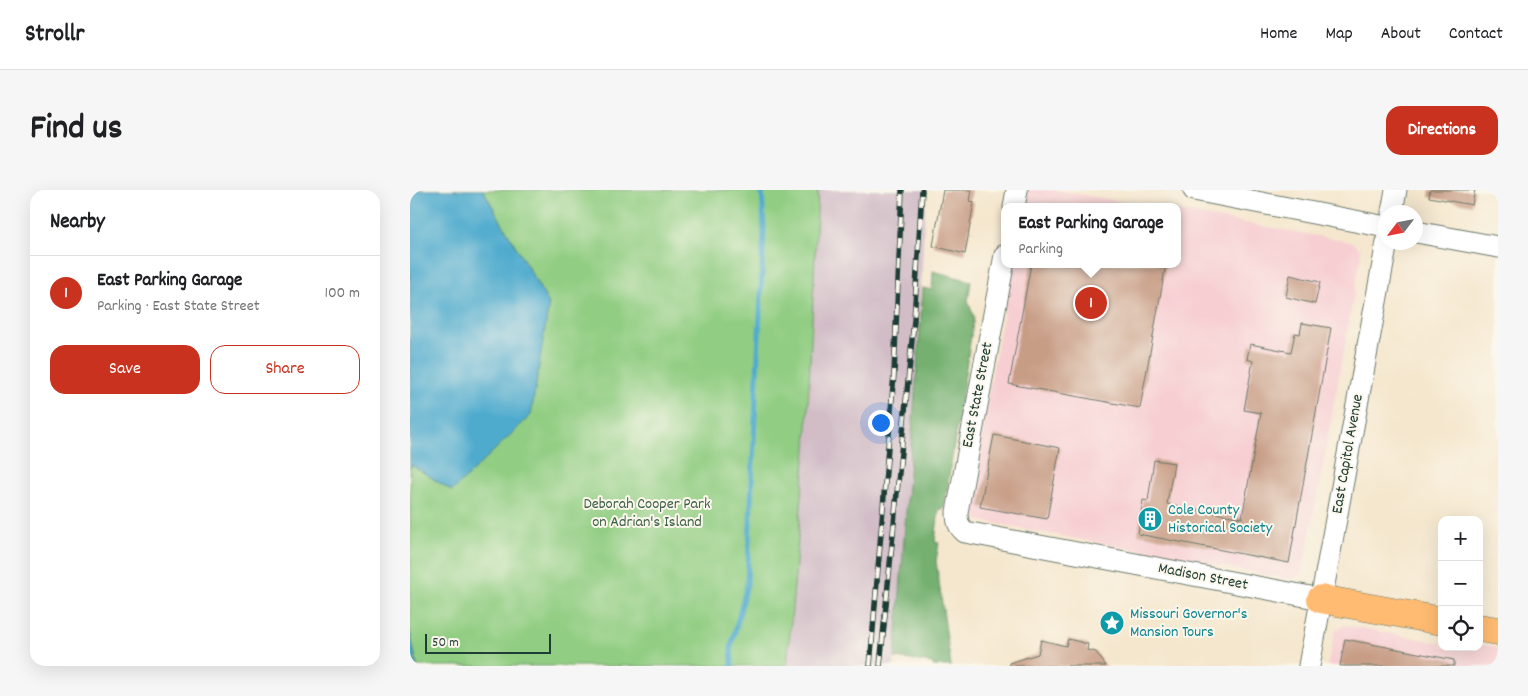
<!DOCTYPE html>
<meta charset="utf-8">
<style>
:root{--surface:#fff;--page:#f6f6f6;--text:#202124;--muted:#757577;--line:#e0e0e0;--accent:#c8321e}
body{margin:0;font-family:Dekko,sans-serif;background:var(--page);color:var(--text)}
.controls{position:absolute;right:15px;bottom:15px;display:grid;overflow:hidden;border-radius:10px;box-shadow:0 5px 20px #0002}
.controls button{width:45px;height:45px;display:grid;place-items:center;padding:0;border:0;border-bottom:1px solid var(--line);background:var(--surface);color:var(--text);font:25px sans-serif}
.compass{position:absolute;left:968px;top:15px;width:45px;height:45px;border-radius:50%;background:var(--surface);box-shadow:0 5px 20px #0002;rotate:238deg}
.scale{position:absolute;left:15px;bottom:12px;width:126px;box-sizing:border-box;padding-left:5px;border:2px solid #1f3d34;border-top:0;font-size:14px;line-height:18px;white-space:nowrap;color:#1f3d34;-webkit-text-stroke:4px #fbf7ec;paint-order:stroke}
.you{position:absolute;left:470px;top:232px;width:18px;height:18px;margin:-12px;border:4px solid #fff;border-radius:50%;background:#1a73e8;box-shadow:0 0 0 8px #1a73e833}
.badge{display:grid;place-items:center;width:32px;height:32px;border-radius:50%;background:var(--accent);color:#fff;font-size:16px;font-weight:700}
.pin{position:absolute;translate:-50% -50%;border:2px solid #fff;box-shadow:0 1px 5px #0006}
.popup{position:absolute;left:591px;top:13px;width:180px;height:65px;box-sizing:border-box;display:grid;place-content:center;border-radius:10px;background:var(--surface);filter:drop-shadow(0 1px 4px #0005);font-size:16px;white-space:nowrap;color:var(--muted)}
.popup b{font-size:19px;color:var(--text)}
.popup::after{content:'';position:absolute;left:50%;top:100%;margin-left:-10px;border:10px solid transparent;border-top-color:var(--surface)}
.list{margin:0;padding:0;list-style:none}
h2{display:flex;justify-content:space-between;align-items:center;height:65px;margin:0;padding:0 20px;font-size:21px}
h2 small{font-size:16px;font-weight:400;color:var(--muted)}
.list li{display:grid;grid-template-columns:32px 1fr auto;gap:15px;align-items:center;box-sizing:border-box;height:75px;padding:0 20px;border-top:1px solid var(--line)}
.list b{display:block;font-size:19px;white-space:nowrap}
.list p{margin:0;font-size:16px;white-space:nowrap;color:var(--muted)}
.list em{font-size:16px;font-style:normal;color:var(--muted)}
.actions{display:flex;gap:10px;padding:15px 20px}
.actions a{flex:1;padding:11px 0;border:1px solid var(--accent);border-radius:15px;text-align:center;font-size:18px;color:var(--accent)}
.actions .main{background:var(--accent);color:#fff}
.icon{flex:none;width:28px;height:28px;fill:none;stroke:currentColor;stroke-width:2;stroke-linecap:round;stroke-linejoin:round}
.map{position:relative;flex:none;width:1088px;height:476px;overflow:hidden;border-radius:15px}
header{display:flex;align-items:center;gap:30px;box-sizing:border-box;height:70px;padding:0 25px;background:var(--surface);border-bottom:1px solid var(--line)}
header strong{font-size:24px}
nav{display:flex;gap:28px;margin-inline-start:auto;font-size:18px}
.intro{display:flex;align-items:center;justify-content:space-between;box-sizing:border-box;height:120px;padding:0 30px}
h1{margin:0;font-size:35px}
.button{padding:12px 22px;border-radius:15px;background:var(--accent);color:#fff;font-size:18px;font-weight:700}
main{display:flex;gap:30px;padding:0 30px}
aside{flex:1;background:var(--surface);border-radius:15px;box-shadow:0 5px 20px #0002}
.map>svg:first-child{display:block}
</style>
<header>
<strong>Strollr</strong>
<nav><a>Home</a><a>Map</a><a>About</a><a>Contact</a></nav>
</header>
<div class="intro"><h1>Find us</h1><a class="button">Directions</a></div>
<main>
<aside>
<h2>Nearby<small></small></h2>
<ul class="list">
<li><span class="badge">1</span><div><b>East Parking Garage</b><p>Parking · East State Street</p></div><em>100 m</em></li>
</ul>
<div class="actions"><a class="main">Save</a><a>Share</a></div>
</aside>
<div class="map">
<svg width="1088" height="476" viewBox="0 0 1088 476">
<rect width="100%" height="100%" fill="#fbf7ec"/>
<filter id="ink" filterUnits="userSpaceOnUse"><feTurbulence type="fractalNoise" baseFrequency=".02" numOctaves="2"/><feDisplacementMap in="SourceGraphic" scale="10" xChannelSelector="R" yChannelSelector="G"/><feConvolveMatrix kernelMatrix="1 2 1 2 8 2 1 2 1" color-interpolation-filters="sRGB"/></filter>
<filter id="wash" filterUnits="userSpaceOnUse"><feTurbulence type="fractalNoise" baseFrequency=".0096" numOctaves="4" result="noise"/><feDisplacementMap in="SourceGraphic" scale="20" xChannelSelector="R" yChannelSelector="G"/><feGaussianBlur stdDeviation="1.12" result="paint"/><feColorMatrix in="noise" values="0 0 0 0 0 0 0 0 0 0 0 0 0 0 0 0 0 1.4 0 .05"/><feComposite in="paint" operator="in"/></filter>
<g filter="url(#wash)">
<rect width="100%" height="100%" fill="#f5e7ce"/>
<!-- built -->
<path fill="#f7cfd3" d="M 618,0 L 647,0 L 741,17 L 614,17 Z
M 767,21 L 942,52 L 950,59 L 951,66 L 894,377 L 891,384 L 887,387 L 879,389 L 561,329 L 557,325 L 556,319 L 603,74 L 767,74 Z
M 934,435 L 1032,453 L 1032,457 L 1069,457 L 1069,454 L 1088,457 L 1088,476 L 917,476 L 925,441 Z"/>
<!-- industrial -->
<path fill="#d2bdc7" d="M 408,0 L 516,0 L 503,246 L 484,476 L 377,476 L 396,259 Z"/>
<!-- green -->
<path fill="#91cd82" stroke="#58855b" d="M 73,0 L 408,0 L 396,259 L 377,476 L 7,476 L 0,441 L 0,279 L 2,275 L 42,301 L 139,114 Z"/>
<!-- forest -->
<path fill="#74b070" stroke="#4a7652" d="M 523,81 L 561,91 L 558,111 L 564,127 L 534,319 L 529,319 L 525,352 L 529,353 L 526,371 L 541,476 L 523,476 L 523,473 L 485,468 L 513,98 L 522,100 Z"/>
<!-- water -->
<path fill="#50abce" stroke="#387481" d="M 0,0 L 73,0 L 139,114 L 121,225 L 42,301 L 2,275 L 0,279 Z
M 0,441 L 7,476 L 0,476 Z"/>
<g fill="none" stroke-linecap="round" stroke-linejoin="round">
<!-- stream -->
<path stroke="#50abce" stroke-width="5" d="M 322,476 L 321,457 L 337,394 L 354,39 L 352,0"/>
</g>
<g id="blocks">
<!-- building -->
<path fill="#c89d86" d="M 533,0 L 562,0 L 560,11 L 564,12 L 555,64 L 523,56 Z
M 1020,0 L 1065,0 L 1062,15 L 1019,7 Z
M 621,74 L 756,74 L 730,218 L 599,194 Z
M 880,85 L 910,92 L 905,114 L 876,107 Z
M 892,133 L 921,138 L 879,373 L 728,344 L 733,310 L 738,311 L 744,270 L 764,273 L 757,314 L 832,328 L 851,223 L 834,220 L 843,171 L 837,169 L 840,154 L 881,162 L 885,143 L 890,144 Z
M 584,245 L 650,258 L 637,329 L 570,317 Z
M 658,449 L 678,454 L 677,460 L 686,462 L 696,476 L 600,476 L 599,473 L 628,464 L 631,450 L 656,456 Z
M 935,449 L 1044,470 L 1044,476 L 930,476 Z"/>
</g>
</g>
<g filter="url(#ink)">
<use href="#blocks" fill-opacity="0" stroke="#6a786a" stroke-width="1"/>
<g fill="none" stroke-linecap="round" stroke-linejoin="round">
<defs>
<path id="minor" d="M 784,0 L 976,37
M 604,17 L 607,0
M 982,22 L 986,0
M 1006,42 L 1088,57
M 595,65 L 547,322 C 547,331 548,336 555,342 L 911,409
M 899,476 L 977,52"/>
<path id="major" d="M 911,409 L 1032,431
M 1069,438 L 1088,441"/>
</defs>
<!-- minor casing -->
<use href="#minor" stroke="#6a786a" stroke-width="23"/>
<!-- major casing -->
<use href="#major" stroke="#6a786a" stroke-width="29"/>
<!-- minor -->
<use href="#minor" stroke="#fff" stroke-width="21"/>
<!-- major -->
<use href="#major" stroke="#ffbb71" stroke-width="28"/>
<defs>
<path id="rail" d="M 460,476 L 484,184 L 492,0
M 470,476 L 504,130 L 512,0"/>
</defs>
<!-- rail casing -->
<use href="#rail" stroke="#1f3d34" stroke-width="5.5"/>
<!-- rail -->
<use href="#rail" stroke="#fbf7ec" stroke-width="4" stroke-dasharray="11" stroke-linecap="butt"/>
</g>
</g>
<!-- icons -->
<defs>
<symbol id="building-disc" viewBox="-11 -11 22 22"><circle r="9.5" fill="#0f9aa8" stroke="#fbf7ec"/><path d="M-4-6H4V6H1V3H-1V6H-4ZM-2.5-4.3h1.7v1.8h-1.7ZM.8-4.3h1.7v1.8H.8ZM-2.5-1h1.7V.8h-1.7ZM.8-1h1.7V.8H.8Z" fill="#fff"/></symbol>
<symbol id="sight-disc" viewBox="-11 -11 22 22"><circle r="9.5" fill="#0f9aa8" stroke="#fbf7ec"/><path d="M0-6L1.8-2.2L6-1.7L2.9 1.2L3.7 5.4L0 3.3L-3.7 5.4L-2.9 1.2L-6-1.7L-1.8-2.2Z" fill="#fff"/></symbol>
</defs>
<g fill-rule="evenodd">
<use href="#building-disc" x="726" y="315" width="28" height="28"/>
<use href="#sight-disc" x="688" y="419" width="28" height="28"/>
</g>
<g text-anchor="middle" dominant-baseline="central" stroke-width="4" stroke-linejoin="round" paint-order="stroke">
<!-- street labels -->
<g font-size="16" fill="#1f3d34" stroke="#fbf7ec">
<text transform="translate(568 205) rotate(-79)">East State Street</text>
<text transform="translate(938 264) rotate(-80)">East Capitol Avenue</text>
<text transform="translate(793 387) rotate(11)">Madison Street</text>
</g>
<!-- park labels -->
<g font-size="16" fill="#3c6148" stroke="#fbf7ec">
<text x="237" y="314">Deborah Cooper Park<tspan x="237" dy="18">on Adrian's Island</tspan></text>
</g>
<!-- culture labels -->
<g font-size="16" fill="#0d838f" stroke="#fbf7ec" text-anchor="start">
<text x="758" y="320">Cole County<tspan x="758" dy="18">Historical Society</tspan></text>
<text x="720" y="424">Missouri Governor's<tspan x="720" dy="18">Mansion Tours</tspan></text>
</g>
</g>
</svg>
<div class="controls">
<button>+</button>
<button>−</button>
<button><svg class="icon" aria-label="locate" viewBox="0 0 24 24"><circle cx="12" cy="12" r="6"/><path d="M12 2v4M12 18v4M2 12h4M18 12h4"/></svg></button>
</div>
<svg class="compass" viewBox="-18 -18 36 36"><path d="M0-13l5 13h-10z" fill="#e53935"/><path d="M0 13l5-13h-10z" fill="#757577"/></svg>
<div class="scale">50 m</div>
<div class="you"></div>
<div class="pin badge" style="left:681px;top:113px">1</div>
<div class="popup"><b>East Parking Garage</b>Parking</div>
</div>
</main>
